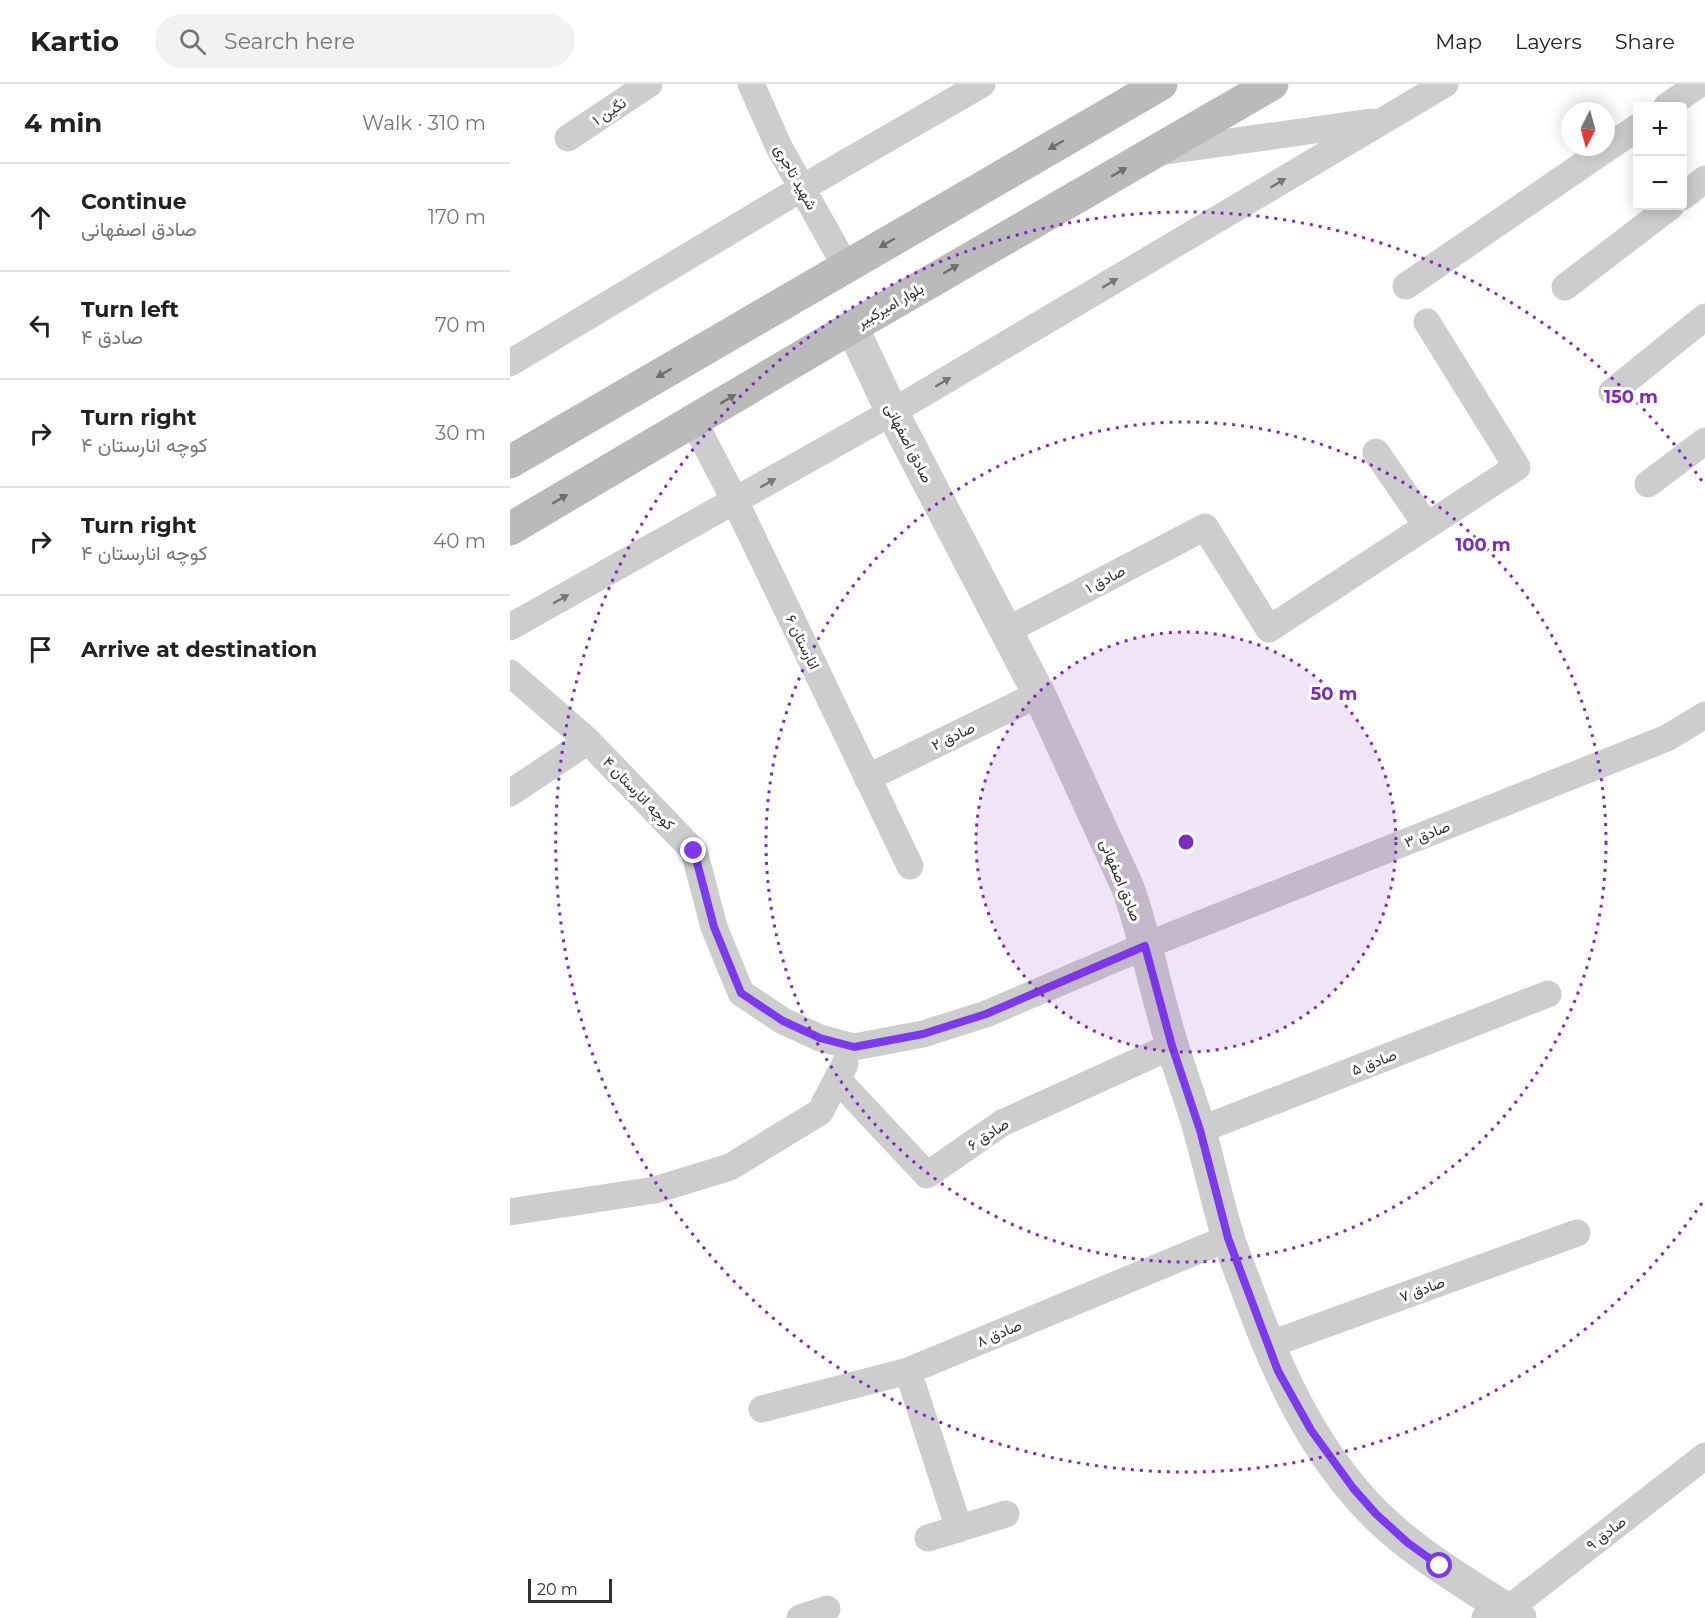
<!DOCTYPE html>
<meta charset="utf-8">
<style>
:root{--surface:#fff;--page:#f2f2f2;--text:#222;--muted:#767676;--line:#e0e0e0}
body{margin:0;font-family:Montserrat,Vazirmatn,sans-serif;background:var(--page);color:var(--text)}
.controls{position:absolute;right:18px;top:18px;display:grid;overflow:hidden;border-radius:6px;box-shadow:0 3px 15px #0003}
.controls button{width:54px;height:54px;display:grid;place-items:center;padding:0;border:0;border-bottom:2px solid var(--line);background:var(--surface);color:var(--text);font:30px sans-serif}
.compass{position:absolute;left:1051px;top:18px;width:54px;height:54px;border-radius:50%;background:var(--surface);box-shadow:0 3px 15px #0003;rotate:186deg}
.scale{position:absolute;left:18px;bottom:15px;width:84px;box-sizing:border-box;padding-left:6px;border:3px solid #303030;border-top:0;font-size:16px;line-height:21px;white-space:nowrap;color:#303030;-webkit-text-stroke:4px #fff;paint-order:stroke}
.stop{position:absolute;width:18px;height:18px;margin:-14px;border:4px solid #7c3aed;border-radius:50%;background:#fff}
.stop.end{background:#7c3aed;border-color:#fff;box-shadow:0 2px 6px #0008}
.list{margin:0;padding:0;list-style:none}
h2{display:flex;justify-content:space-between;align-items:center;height:78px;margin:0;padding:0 24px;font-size:26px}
h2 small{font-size:20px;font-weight:400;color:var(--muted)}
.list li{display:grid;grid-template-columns:39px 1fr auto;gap:18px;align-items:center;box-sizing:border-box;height:108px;padding:0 24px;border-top:2px solid var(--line)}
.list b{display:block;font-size:22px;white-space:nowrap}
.list p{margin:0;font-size:20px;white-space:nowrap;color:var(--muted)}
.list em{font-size:20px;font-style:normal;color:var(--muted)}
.icon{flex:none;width:33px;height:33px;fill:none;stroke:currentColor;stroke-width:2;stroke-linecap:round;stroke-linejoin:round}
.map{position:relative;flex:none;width:1195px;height:1534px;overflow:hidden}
header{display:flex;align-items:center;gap:36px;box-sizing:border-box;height:84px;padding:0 30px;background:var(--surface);border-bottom:2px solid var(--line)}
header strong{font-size:28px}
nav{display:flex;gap:33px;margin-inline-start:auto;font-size:21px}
.search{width:420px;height:54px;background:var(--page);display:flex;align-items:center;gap:15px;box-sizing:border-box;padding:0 21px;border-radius:33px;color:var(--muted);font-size:22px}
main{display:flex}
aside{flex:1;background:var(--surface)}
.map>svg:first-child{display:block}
</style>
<header>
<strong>Kartio</strong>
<div class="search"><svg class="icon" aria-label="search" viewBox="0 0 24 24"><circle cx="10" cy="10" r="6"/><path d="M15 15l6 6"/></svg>Search here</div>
<nav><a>Map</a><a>Layers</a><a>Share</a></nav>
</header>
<main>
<aside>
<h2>4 min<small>Walk · 310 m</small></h2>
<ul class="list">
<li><svg class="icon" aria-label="ahead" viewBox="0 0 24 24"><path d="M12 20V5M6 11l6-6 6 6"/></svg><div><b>Continue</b><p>صادق اصفهانی</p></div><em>170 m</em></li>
<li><svg class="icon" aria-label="left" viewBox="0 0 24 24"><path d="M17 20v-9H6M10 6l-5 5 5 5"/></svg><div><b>Turn left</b><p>صادق ۴</p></div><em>70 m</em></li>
<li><svg class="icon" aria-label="right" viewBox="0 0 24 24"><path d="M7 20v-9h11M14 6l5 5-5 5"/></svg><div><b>Turn right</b><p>کوچه انارستان ۴</p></div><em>30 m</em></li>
<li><svg class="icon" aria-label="right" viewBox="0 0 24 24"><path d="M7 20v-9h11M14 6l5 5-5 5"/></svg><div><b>Turn right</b><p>کوچه انارستان ۴</p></div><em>40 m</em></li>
<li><svg class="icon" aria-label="arrive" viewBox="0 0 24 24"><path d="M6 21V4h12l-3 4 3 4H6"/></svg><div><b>Arrive at destination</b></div></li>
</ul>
</aside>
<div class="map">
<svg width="1195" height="1534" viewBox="0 0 1195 1534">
<rect width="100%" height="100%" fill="#fff"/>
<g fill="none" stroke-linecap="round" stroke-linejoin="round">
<!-- minor -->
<path stroke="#cdcdcd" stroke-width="27" d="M 241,0 L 269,63 L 336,183
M 1157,22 L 1188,1
M 58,54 L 139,0
M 649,68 L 861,38
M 1172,113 L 1195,95
M 896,202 L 1128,43
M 1055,203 L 1161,122
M 0,279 L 292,104 L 472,0
M 1102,308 L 1195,233
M 183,336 L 225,417 L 400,782
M 866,368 L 917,442
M 1138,400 L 1195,357
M 0,543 L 382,328 L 935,0
M 496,547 L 695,443 L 759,545 L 1007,383 L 917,238
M 0,589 L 78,657 L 184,767 L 204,843 L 231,909 L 273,937 L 310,954 L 344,963 L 413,950 L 476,930 L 635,862 L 1157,654 L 1195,631
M 357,694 L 529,610
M 0,709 L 78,657
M 327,995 L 417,1091 L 492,1039 L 662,962
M 690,1046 L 1038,910
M 0,1128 L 145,1106 L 220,1083 L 310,1028 L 335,980
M 758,1261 L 1067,1149
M 398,1287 L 449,1445
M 252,1325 L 398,1287 L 718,1154
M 418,1454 L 496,1430
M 290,1534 L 317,1525
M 975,1534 L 997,1526 L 1195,1372"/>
<!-- tertiary -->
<path stroke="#cdcdcd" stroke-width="33" d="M 342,243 L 382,328 L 529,610 L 618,804 C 636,855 646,909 662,961 C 671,990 682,1019 690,1048 C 700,1082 707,1118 718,1153 C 724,1173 733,1193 740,1213 C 769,1292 805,1370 866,1431 C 908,1472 961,1502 1010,1534"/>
<!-- secondary -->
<path stroke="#bababa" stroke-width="33" d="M 0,378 L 651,0
M 0,445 L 342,243 L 762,0"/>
</g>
<!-- one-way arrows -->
<defs><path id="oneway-solid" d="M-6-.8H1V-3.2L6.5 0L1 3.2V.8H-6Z" transform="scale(1.5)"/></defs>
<g fill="#6e6e6e">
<use href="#oneway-solid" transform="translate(546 61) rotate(150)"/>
<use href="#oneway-solid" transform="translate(609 88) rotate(-30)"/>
<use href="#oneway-solid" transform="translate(377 159) rotate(150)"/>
<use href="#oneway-solid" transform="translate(441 185) rotate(-30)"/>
<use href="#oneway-solid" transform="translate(154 289) rotate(150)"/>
<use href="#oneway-solid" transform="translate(218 315) rotate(-31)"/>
<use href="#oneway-solid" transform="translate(50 415) rotate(-31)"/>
</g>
<g fill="#777">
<use href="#oneway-solid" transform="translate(768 99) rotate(-31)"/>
<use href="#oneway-solid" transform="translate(600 199) rotate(-31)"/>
<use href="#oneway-solid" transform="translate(433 298) rotate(-31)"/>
<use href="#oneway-solid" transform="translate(258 399) rotate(-29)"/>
<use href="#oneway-solid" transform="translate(51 515) rotate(-29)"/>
</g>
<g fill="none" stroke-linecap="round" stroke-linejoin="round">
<!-- route -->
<path stroke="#7c3aed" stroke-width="8" d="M 184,767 L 204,843 L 231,909 L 273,937 L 310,954 L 344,963 L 413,950 L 476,930 L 635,862 L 662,962 L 690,1046 L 718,1154 L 768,1287 L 801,1346 L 843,1404 L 866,1430 L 898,1459 L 930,1482"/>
</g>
<!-- distance rings -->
<circle cx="676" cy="758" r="210" fill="#7b2cbf" fill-opacity=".12"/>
<g fill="none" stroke="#7b2cbf" stroke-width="3" stroke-dasharray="3 6">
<circle cx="676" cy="758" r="210"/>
<circle cx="676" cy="758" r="420"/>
<path d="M1192 1119A630 630 0 1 1 1192 397"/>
</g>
<g text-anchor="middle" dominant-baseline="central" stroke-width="6" stroke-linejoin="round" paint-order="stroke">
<!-- street labels -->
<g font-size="15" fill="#303030" stroke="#fff">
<text transform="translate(99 27) rotate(-34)">نگین ۱</text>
<text transform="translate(286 93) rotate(61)">شهید تاجری</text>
<text transform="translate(380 221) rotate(-30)">بلوار امیرکبیر</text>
<text transform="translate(399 359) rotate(63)">صادق اصفهانی</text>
<text transform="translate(595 495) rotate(-28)">صادق ۱</text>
<text transform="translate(293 558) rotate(64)">انارستان ۶</text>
<text transform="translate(443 652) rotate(-26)">صادق ۲</text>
<text transform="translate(129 709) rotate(46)">کوچه انارستان ۴</text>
<text transform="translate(917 750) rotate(-22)">صادق ۳</text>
<text transform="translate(611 796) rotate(68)">صادق اصفهانی</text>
<text transform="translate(864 978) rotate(-21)">صادق ۵</text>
<text transform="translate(478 1050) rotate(-33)">صادق ۶</text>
<text transform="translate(912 1205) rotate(-20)">صادق ۷</text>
<text transform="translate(489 1249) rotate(-23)">صادق ۸</text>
<text transform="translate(1096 1449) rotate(-38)">صادق ۹</text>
</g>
</g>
<circle cx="676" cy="758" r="9" fill="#7b2cbf" stroke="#fff" stroke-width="3"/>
<g font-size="18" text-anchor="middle" font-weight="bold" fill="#7b2cbf" stroke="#fff" stroke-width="6" stroke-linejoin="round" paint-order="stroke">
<text x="1121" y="319">150 m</text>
<text x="973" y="467">100 m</text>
<text x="824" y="616">50 m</text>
</g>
</svg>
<div class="controls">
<button>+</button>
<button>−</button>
</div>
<svg class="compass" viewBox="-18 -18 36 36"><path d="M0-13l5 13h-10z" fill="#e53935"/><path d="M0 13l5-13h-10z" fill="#767676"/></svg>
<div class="scale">20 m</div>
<div class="stop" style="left:930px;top:1482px"></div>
<div class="stop end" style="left:184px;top:767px"></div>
</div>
</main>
